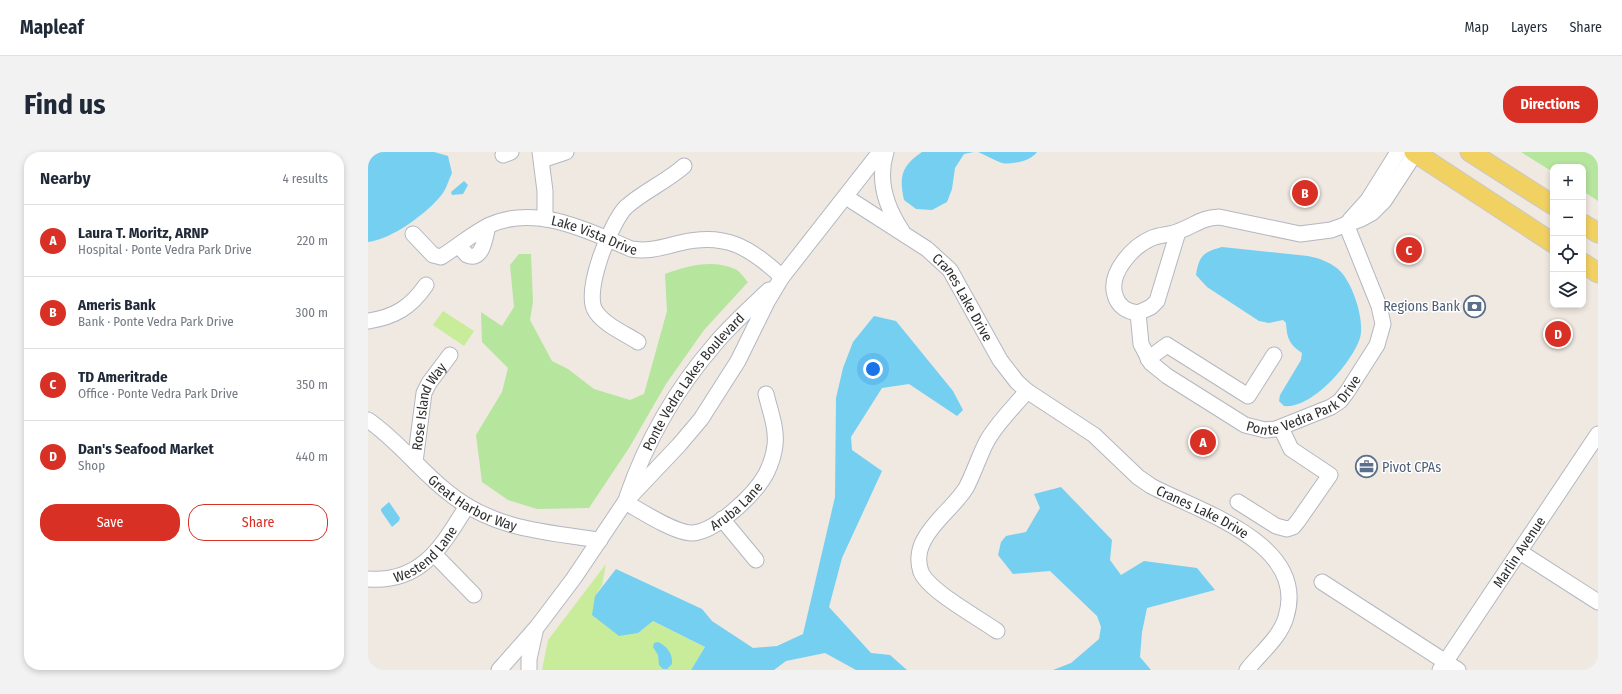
<!DOCTYPE html>
<meta charset="utf-8">
<style>
:root{--surface:#fff;--page:#f2f2f3;--text:#1f2937;--muted:#747a83;--line:#e0e1e3;--accent:#d93025}
body{margin:0;font-family:"Fira Sans Condensed",sans-serif;background:var(--page);color:var(--text)}
.controls{position:absolute;right:12px;top:12px;display:grid;overflow:hidden;border-radius:8px;box-shadow:0 2px 6px #0003}
.controls button{width:36px;height:36px;display:grid;place-items:center;padding:0;border:0;border-bottom:1px solid var(--line);background:var(--surface);color:var(--text);font:20px sans-serif}
.you{position:absolute;left:505px;top:217px;width:14px;height:14px;margin:-10px;border:3px solid #fff;border-radius:50%;background:#1a73e8;box-shadow:0 0 0 6px #1a73e833}
.badge{display:grid;place-items:center;width:26px;height:26px;border-radius:50%;background:var(--accent);color:#fff;font-size:13px;font-weight:700}
.pin{position:absolute;translate:-50% -50%;border:2px solid #fff;box-shadow:0 1px 4px #0006}
.list{margin:0;padding:0;list-style:none}
h2{display:flex;justify-content:space-between;align-items:center;height:52px;margin:0;padding:0 16px;font-size:17px}
h2 small{font-size:13px;font-weight:400;color:var(--muted)}
.list li{display:grid;grid-template-columns:26px 1fr auto;gap:12px;align-items:center;box-sizing:border-box;height:72px;padding:0 16px;border-top:1px solid var(--line)}
.list b{display:block;font-size:15px;white-space:nowrap}
.list p{margin:0;font-size:13px;white-space:nowrap;color:var(--muted)}
.list em{font-size:13px;font-style:normal;color:var(--muted)}
.actions{display:flex;gap:8px;padding:12px 16px}
.actions a{flex:1;padding:9px 0;border:1px solid var(--accent);border-radius:16px;text-align:center;font-size:14px;color:var(--accent)}
.actions .main{background:var(--accent);color:#fff}
.icon{flex:none;width:22px;height:22px;fill:none;stroke:currentColor;stroke-width:2;stroke-linecap:round;stroke-linejoin:round}
.map{position:relative;flex:none;width:1230px;height:518px;overflow:hidden;border-radius:16px}
header{display:flex;align-items:center;gap:24px;box-sizing:border-box;height:56px;padding:0 20px;background:var(--surface);border-bottom:1px solid var(--line)}
header strong{font-size:19px}
nav{display:flex;gap:22px;margin-inline-start:auto;font-size:14px}
.intro{display:flex;align-items:center;justify-content:space-between;box-sizing:border-box;height:96px;padding:0 24px}
h1{margin:0;font-size:28px}
.button{padding:10px 18px;border-radius:16px;background:var(--accent);color:#fff;font-size:14px;font-weight:700}
main{display:flex;gap:24px;padding:0 24px}
aside{flex:1;background:var(--surface);border-radius:16px;box-shadow:0 2px 6px #0003}
.map>svg:first-child{display:block}
</style>
<header>
<strong>Mapleaf</strong>
<nav><a>Map</a><a>Layers</a><a>Share</a></nav>
</header>
<div class="intro"><h1>Find us</h1><a class="button">Directions</a></div>
<main>
<aside>
<h2>Nearby<small>4 results</small></h2>
<ul class="list">
<li><span class="badge">A</span><div><b>Laura T. Moritz, ARNP</b><p>Hospital · Ponte Vedra Park Drive</p></div><em>220 m</em></li>
<li><span class="badge">B</span><div><b>Ameris Bank</b><p>Bank · Ponte Vedra Park Drive</p></div><em>300 m</em></li>
<li><span class="badge">C</span><div><b>TD Ameritrade</b><p>Office · Ponte Vedra Park Drive</p></div><em>350 m</em></li>
<li><span class="badge">D</span><div><b>Dan's Seafood Market</b><p>Shop</p></div><em>440 m</em></li>
</ul>
<div class="actions"><a class="main">Save</a><a>Share</a></div>
</aside>
<div class="map">
<svg width="1230" height="518" viewBox="0 0 1230 518">
<rect width="100%" height="100%" fill="#efe9e1"/>
<!-- green -->
<path fill="#b6e59e" d="M 1153,0 L 1230,0 L 1230,49 L 1215,39 L 1215,15 L 1185,15 L 1185,20 Z
M 151,102 L 163,102 L 165,150 L 162,168 L 184,209 L 200,217 L 226,237 L 262,248 L 276,242 L 299,159 L 297,122 C 319,114 344,107 367,117 C 372,119 376,126 380,130 L 336,178 L 298,232 L 261,296 L 221,356 L 169,357 L 140,348 L 114,330 L 108,283 L 134,240 L 140,216 L 114,190 L 113,160 L 134,174 L 146,155 L 142,113 Z"/>
<!-- pitch -->
<path fill="#c9ec9a" d="M 75,159 L 106,179 L 96,194 L 65,173 Z
M 238,412 L 234,433 L 227,444 L 270,481 L 285,469 L 337,495 L 323,518 L 174,518 L 180,488 Z"/>
<!-- water -->
<path fill="#75cff0" d="M 0,0 L 66,0 L 80,4 L 84,21 C 81,27 79,35 75,41 C 61,60 23,88 0,90 Z
M 554,0 L 606,0 L 596,2 L 587,16 L 584,37 L 579,50 L 564,58 L 548,57 L 536,48 C 531,25 533,14 554,0 Z
M 610,0 L 669,0 C 663,9 644,13 634,11 C 626,8 617,3 610,0 Z
M 96,29 L 100,33 L 95,42 L 84,43 L 83,40 Z
M 854,95 L 940,104 C 951,106 965,111 973,120 C 985,133 997,168 992,186 C 984,211 944,257 916,254 L 911,249 L 912,243 L 933,208 L 934,201 C 921,192 919,186 918,171 L 915,168 L 901,171 L 891,169 L 839,135 L 828,123 C 831,104 835,100 854,95 Z
M 506,164 L 528,169 L 585,239 L 595,258 L 589,264 L 541,232 L 514,236 L 483,285 L 484,298 L 514,319 L 474,406 L 461,455 L 503,501 L 522,503 L 539,518 L 488,518 L 457,501 L 418,509 L 406,518 L 323,518 L 337,495 L 285,469 L 270,481 L 251,484 L 224,463 L 227,444 L 248,417 L 334,457 L 344,469 L 385,496 L 409,494 L 435,482 L 467,345 L 468,246 L 475,216 L 485,190 Z
M 693,335 L 744,388 L 742,408 L 753,423 L 776,409 L 829,416 L 847,438 L 779,456 L 774,480 L 772,505 L 783,518 L 685,518 L 703,511 L 731,487 L 733,475 L 729,464 L 682,419 L 645,422 L 630,403 L 633,390 L 638,384 L 658,380 L 672,356 L 666,342 Z
M 21,350 L 32,366 L 31,369 L 24,375 L 13,359 L 13,357 Z
M 290,490 C 299,494 305,502 304,512 L 299,517 L 295,517 L 291,513 L 290,503 L 285,495 L 286,491 Z"/>
<g fill="none" stroke-linecap="round" stroke-linejoin="round">
<defs>
<g id="minor">
<path d="M 172,0 L 177,39 L 177,67"/>
<path d="M 518,0 C 509,28 518,55 534,79"/>
<path d="M 135,3 L 143,0"/>
<path d="M 174,8 L 198,0"/>
<path id="s1" d="M 478,45 L 559,97 L 582,118 L 632,208 L 649,230 L 659,239 L 726,283 L 770,325 L 783,334 C 830,359 941,391 918,465 C 912,486 892,501 879,518"/>
<path d="M 982,68 L 1000,48 L 1030,0"/>
<path d="M 810,80 L 789,149 L 783,155 L 770,161 C 759,160 750,154 747,143 C 740,121 765,94 784,86 C 793,82 803,83 811,79 C 828,73 832,66 851,65 L 932,82 L 963,78 L 993,67 L 1004,61 L 1016,49 L 1048,0"/>
<path id="s2" d="M 45,82 L 65,103 L 73,105 C 89,95 105,81 122,73 C 168,52 221,79 263,97 C 281,100 295,95 312,91 C 357,80 382,95 414,125"/>
<path d="M 91,94 L 99,103 C 115,110 117,85 120,74"/>
<path id="s3" d="M 770,161 L 773,192 L 783,211 L 799,224 L 877,273 L 897,278 L 908,277 L 963,255 L 972,249 L 979,240 L 1009,193 L 1015,172 L 1011,154 L 978,72"/>
<path d="M 0,169 C 27,165 43,155 58,133"/>
<path d="M 270,190 C 256,181 237,173 228,160 C 214,141 243,70 258,55 C 276,39 298,30 316,14"/>
<path d="M 780,207 L 799,193 L 880,244 L 906,203"/>
<path id="s4" d="M 0,268 C 29,288 50,316 77,338 C 123,377 175,380 232,388"/>
<path id="s5" d="M 47,310 L 56,241 L 61,231 L 82,203"/>
<path id="s6" d="M 259,345 C 278,290 309,236 347,192 C 363,173 383,155 401,138"/>
<path id="s7" d="M 257,350 C 273,359 305,380 323,381 C 347,381 387,342 398,322 C 402,314 406,303 407,293 C 409,276 402,259 398,242"/>
<path d="M 870,350 L 908,374 L 919,377 L 925,375 L 930,369 L 962,323 L 923,297 L 913,276"/>
<path d="M 354,367 L 388,408"/>
<path d="M 1152,400 L 1230,450"/>
<path d="M 66,402 L 106,443"/>
<path id="s8" d="M 0,427 C 54,431 74,394 99,354"/>
<path d="M 954,430 L 1090,518"/>
<path d="M 629,479 C 611,466 561,439 553,420 C 549,409 551,397 556,388 C 566,368 586,355 598,336 C 606,321 611,304 619,289 C 629,271 646,255 659,239"/>
<path d="M 131,518 L 169,475 L 206,426 L 257,350 L 311,293 L 333,267 L 370,209 L 399,150 L 414,125 L 512,0"/>
<path d="M 161,518 L 161,507 L 167,480"/>
<path id="s9" d="M 1072,518 L 1230,282"/>
</g>
<path id="major" d="M 1046,0 L 1185,91
M 1102,0 L 1185,53
M 1215,72 L 1230,81
M 1215,111 L 1230,121"/>
</defs>
<!-- minor casing -->
<use href="#minor" stroke="#b4b7c1" stroke-width="17"/>
<!-- major casing -->
<use href="#major" stroke="#c9c9c9" stroke-width="21"/>
<!-- minor -->
<use href="#minor" stroke="#fff" stroke-width="15"/>
<!-- major -->
<use href="#major" stroke="#f2d163" stroke-width="19"/>
</g>
<!-- icons -->
<defs>
<symbol id="bank-ring" viewBox="-11 -11 22 22"><circle r="9.5" fill="#fff" stroke="#5c6f8a" stroke-width="1.5"/><path d="M-6-4H6V4H-6ZM0-2.3a2.3 2.3 0 1 0 0 4.6a2.3 2.3 0 1 0 0-4.6Z" fill="#5c6f8a"/></symbol>
<symbol id="office-ring" viewBox="-11 -11 22 22"><circle r="9.5" fill="#fff" stroke="#5c6f8a" stroke-width="1.5"/><path d="M-6-3h4V-5.5h4V-3h4V5H-6ZM-1-4.5V-3h2v-1.5ZM-6 0V1H6V0Z" fill="#5c6f8a"/></symbol>
</defs>
<g fill-rule="evenodd">
<use href="#bank-ring" x="1094" y="142" width="25" height="25"/>
<use href="#office-ring" x="986" y="302" width="25" height="25"/>
</g>
<g text-anchor="middle" dominant-baseline="central" stroke-width="3" stroke-linejoin="round" paint-order="stroke">
<!-- street labels -->
<g font-size="14" fill="#2e2e2e" stroke="#fff">
<text stroke="none"><textPath href="#s2" startOffset="204">Lake Vista Drive</textPath></text>
<text stroke="none"><textPath href="#s1" startOffset="157">Cranes Lake Drive</textPath></text>
<text stroke="none"><textPath href="#s6" startOffset="134">Ponte Vedra Lakes Boulevard</textPath></text>
<text stroke="none"><textPath href="#s3" startOffset="232">Ponte Vedra Park Drive</textPath></text>
<text stroke="none"><textPath href="#s5" startOffset="58">Rose Island Way</textPath></text>
<text stroke="none"><textPath href="#s4" startOffset="135">Great Harbor Way</textPath></text>
<text stroke="none"><textPath href="#s7" startOffset="127">Aruba Lane</textPath></text>
<text stroke="none"><textPath href="#s1" startOffset="486">Cranes Lake Drive</textPath></text>
<text stroke="none"><textPath href="#s8" startOffset="66">Westend Lane</textPath></text>
<text stroke="none"><textPath href="#s9" startOffset="142">Marlin Avenue</textPath></text>
</g>
<!-- service labels -->
<g font-size="14" fill="#4e5e75" stroke="#fff" text-anchor="end">
<text x="1092" y="154">Regions Bank</text>
<text x="1014" y="315" text-anchor="start">Pivot CPAs</text>
</g>
</g>
</svg>
<div class="controls">
<button>+</button>
<button>−</button>
<button><svg class="icon" aria-label="locate" viewBox="0 0 24 24"><circle cx="12" cy="12" r="6"/><path d="M12 2v4M12 18v4M2 12h4M18 12h4"/></svg></button>
<button><svg class="icon" aria-label="layers" viewBox="0 0 24 24"><path d="M12 4l9 5-9 5-9-5zM3 14l9 5 9-5"/></svg></button>
</div>
<div class="you"></div>
<div class="pin badge" style="left:835px;top:290px">A</div>
<div class="pin badge" style="left:937px;top:41px">B</div>
<div class="pin badge" style="left:1041px;top:98px">C</div>
<div class="pin badge" style="left:1190px;top:182px">D</div>
</div>
</main>
